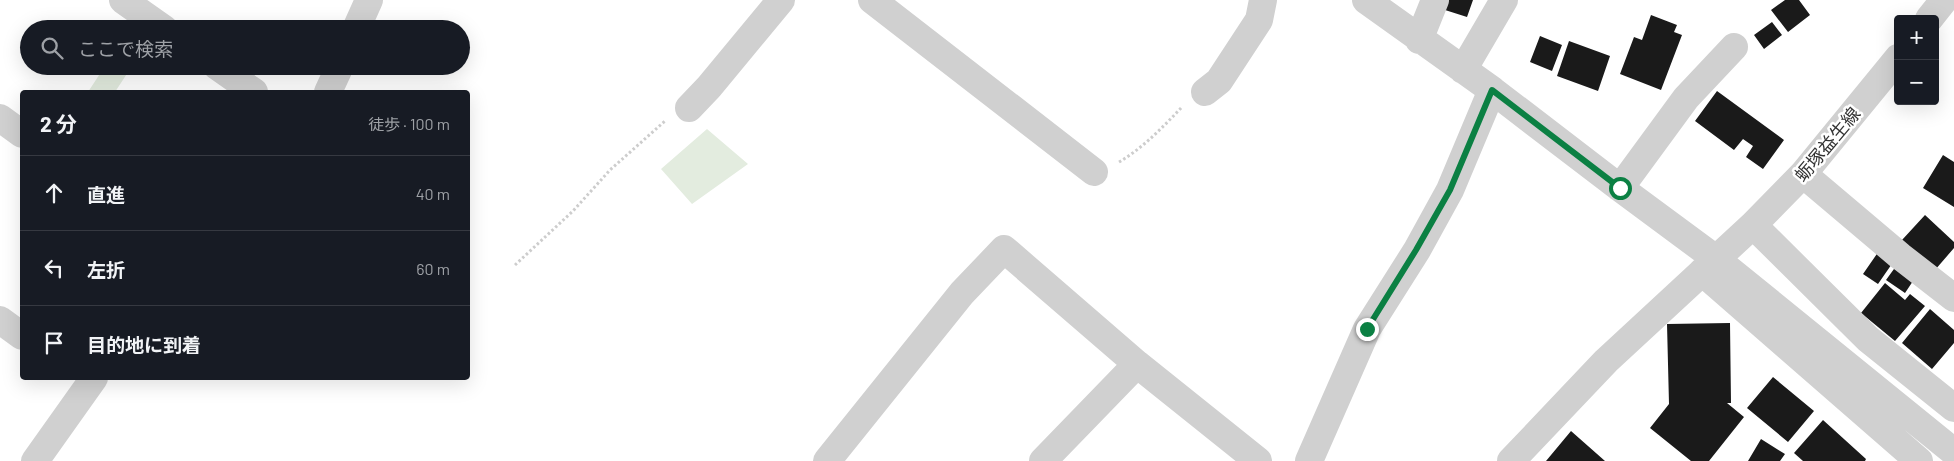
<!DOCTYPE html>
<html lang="ja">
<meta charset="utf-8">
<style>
:root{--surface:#171b24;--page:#242831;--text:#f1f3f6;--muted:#9ea1a6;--line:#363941}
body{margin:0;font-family:Barlow,"Noto Sans JP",sans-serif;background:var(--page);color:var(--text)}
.controls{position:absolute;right:15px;top:15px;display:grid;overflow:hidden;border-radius:5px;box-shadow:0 5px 20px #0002}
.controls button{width:45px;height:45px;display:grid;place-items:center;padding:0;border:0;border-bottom:1px solid var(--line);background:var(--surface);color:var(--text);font:25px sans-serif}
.stop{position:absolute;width:15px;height:15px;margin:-11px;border:4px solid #0b8043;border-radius:50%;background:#fff}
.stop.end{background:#0b8043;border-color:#fff;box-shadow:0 1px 5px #0008}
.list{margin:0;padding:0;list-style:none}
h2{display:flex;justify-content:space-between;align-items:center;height:65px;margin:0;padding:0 20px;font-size:21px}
h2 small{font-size:16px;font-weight:400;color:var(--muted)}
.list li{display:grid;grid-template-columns:32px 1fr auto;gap:15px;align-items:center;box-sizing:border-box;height:75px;padding:0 20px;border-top:1px solid var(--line)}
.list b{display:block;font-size:19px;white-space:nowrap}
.list em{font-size:16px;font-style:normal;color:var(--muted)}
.icon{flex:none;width:28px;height:28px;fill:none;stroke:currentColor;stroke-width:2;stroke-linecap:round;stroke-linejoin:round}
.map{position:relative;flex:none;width:1954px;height:461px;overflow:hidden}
.search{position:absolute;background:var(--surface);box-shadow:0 5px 20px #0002;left:20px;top:20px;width:450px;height:55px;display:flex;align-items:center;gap:12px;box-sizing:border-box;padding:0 18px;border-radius:28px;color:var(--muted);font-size:19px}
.panel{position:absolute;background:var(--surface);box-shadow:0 5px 20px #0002;left:20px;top:90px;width:450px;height:290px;border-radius:5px}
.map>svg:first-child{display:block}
</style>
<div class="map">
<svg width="1954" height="461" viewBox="0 0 1954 461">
<rect width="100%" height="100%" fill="#fff"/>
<!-- green -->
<path fill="#e3ecdf" d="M 105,66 L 132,66 L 115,92 L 88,92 Z
M 707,129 L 748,164 L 692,204 L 661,169 Z"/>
<!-- building -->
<path fill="#1a1a1a" d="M 1449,0 L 1473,0 L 1467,17 L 1445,10 Z
M 1785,0 L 1799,0 L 1810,15 L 1788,32 L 1771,10 Z
M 1651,15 L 1677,25 L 1674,32 L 1682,35 L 1661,90 L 1620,74 L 1634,37 L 1642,40 Z
M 1772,22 L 1782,35 L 1764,49 L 1754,35 Z
M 1540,36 L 1562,45 L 1552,71 L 1530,62 Z
M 1569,41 L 1610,56 L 1598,91 L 1557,76 Z
M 1717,91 L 1784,140 L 1763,169 L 1746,157 L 1753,146 L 1743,139 L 1734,150 L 1695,121 Z
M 1943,155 L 1954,162 L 1954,207 L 1923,188 Z
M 1925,215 L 1954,242 L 1954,248 L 1935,270 L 1902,240 Z
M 1881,248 L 1896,258 L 1878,284 L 1863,274 Z
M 1899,262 L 1917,275 L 1905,293 L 1886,280 Z
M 1885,283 L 1905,300 L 1910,294 L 1925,306 L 1895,341 L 1861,313 Z
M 1930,309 L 1954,330 L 1954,343 L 1932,369 L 1902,343 Z
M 1730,323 L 1731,403 L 1727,403 L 1744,417 L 1709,461 L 1691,461 L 1650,428 L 1669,404 L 1667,324 Z
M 1773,377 L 1814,411 L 1788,442 L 1747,408 Z
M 1823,420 L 1866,459 L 1865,461 L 1803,461 L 1794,453 Z
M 1571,431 L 1605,461 L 1546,461 Z
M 1761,439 L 1785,454 L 1780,461 L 1748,461 Z"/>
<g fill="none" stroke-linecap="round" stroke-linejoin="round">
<!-- path -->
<path stroke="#cdcdcd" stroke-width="3" stroke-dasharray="2.5 2.5" stroke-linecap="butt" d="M 1119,162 C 1143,148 1163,127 1182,107
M 515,265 L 573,211 L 610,170 L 665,121"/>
<!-- minor -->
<path stroke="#d0d0d0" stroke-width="28" d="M 123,0 L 164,29
M 872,0 L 1094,172
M 1366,0 L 1492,90 L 1620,188 L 1716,259 L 1954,452
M 1929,19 L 1944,0
M 356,29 L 369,0
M 1419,40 L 1435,0
M 217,66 L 254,92
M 1463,70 L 1504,0
M 328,92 L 340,66
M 1205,92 L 1219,81 L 1259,20 L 1263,0
M 689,108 L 709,87 L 781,0
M 0,118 L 22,134
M 1803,174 L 1900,256 L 1954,298
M 1620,188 L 1686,98 L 1734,47
M 1753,225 L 1868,339 L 1954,408
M 1702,272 L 1919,461
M 0,320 L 22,336
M 35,461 L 94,378
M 827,461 L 962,293 L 1004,249 L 1137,364 L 1258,461
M 1043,461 L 1137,364
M 1309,461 L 1367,329 L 1417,250 L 1450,190 L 1492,90
M 1511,461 L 1606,361 L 1753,225 L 1803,174 L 1898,58"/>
</g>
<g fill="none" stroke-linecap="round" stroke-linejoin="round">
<!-- route -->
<path stroke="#0b8043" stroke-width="6" d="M 1367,329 L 1416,250 L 1450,190 L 1492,90 L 1620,188"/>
</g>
<g text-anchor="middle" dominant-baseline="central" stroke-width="5" stroke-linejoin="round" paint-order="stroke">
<!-- street labels -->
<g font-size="18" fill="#333" stroke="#fff">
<text transform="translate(1827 144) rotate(-50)">蛎塚益生線</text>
</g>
</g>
</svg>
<div class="controls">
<button>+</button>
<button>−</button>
</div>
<div class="stop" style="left:1620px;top:188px"></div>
<div class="stop end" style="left:1367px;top:329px"></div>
<div class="search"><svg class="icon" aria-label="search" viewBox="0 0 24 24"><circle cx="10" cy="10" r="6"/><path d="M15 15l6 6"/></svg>ここで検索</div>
<section class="panel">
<h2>2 分<small>徒歩 · 100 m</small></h2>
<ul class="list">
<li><svg class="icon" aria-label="ahead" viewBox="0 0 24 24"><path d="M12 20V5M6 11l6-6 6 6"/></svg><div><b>直進</b></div><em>40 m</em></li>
<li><svg class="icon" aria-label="left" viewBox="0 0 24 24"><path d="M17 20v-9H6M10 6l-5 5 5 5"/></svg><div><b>左折</b></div><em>60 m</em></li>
<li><svg class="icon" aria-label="arrive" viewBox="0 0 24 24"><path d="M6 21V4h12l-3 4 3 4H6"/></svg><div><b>目的地に到着</b></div></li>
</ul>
</section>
</div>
